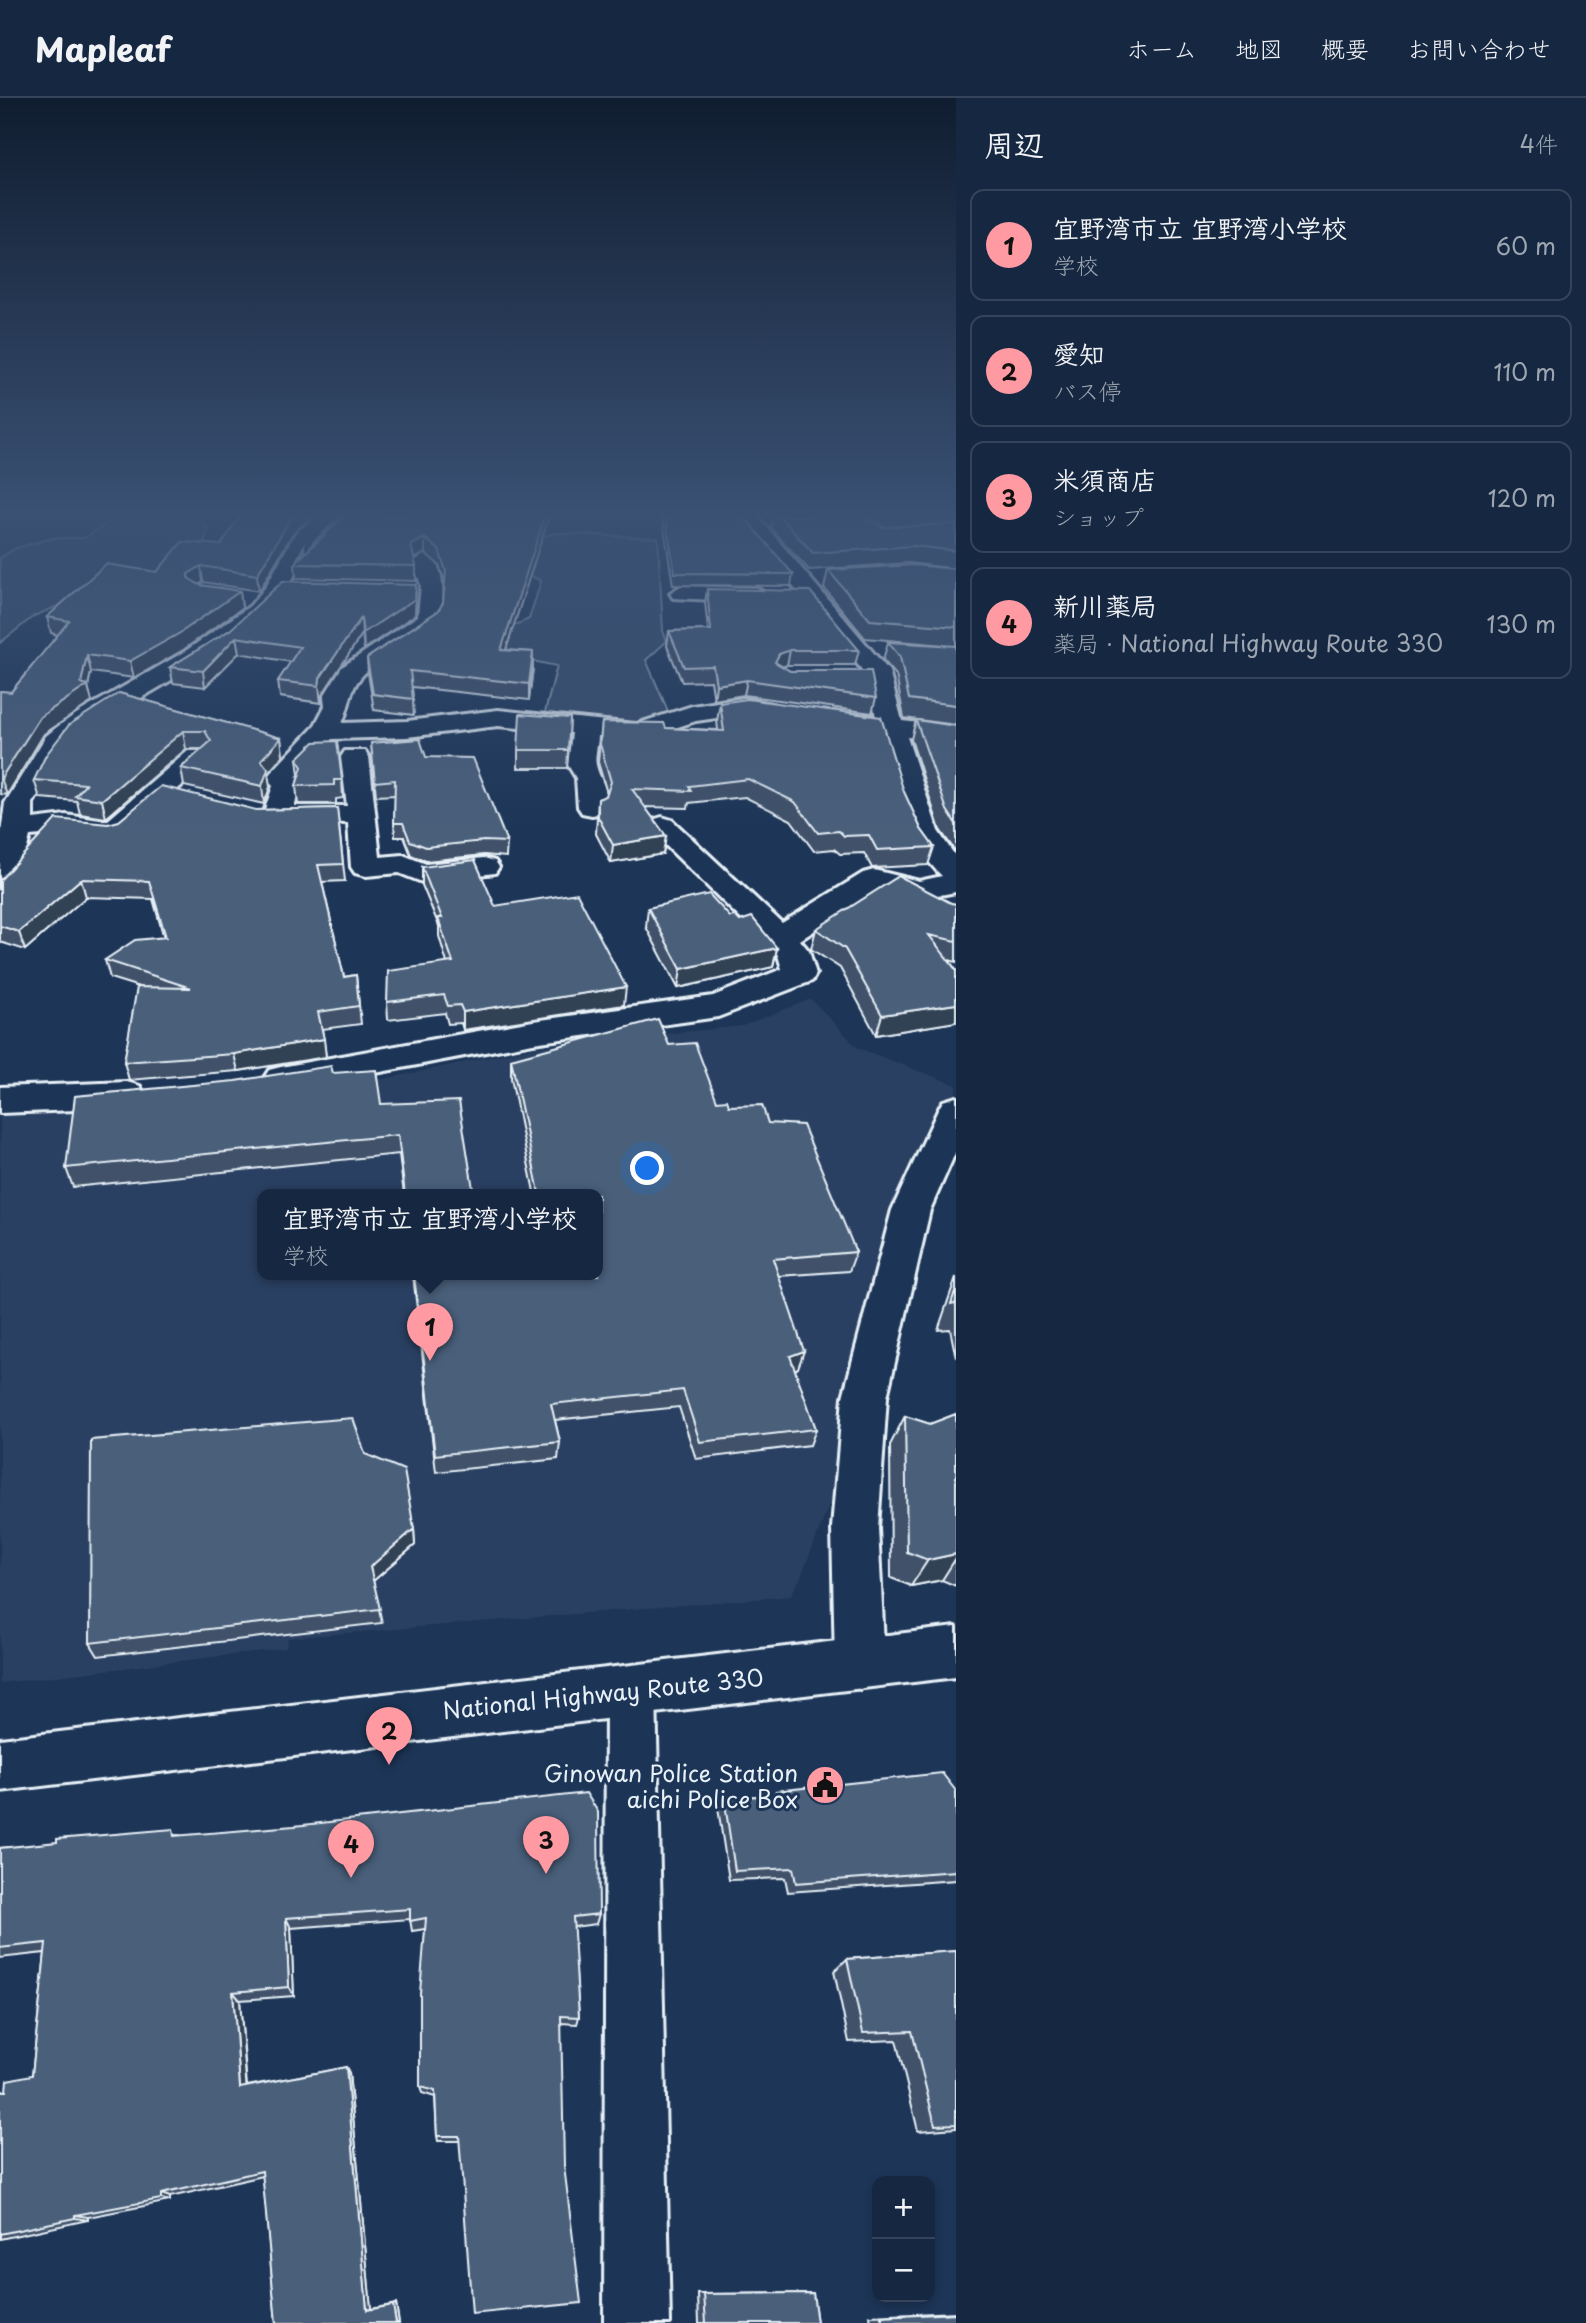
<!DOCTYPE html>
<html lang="ja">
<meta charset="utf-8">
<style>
:root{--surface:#162841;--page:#23344c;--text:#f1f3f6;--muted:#9ea6b1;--line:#35445a;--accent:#ff9aa2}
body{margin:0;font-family:"Playpen Sans","Klee One",sans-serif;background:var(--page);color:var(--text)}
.controls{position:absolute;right:21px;bottom:21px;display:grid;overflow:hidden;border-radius:14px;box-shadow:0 4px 10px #0003}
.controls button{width:63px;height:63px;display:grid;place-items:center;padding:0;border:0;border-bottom:2px solid var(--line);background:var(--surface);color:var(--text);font:35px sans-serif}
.you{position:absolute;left:648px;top:1071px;width:24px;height:24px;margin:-18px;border:5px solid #fff;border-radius:50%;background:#1a73e8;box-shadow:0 0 0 10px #1a73e833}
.badge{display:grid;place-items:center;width:46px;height:46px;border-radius:50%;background:var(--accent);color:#111;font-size:23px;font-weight:700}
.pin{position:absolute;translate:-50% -58px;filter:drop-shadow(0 2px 4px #0008)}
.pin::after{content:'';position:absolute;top:37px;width:24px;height:21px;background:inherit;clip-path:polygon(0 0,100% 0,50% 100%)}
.popup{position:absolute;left:257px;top:1091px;width:346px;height:91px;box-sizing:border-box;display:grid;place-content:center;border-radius:14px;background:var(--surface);filter:drop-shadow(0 2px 5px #0005);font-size:23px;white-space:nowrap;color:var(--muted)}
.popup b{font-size:26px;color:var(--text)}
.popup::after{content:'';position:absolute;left:50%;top:100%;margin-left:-14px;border:14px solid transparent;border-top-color:var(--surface)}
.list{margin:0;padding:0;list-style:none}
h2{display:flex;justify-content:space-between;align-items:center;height:91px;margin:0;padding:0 28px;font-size:30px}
h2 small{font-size:23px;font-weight:400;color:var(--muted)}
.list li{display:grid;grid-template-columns:46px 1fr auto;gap:21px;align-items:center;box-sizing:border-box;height:112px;margin:0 14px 14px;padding:0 14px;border:2px solid var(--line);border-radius:14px}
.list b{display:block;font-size:26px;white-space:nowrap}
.list p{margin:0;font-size:23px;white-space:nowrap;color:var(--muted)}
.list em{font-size:23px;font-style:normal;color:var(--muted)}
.map{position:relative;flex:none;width:956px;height:2225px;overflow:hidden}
header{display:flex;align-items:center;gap:42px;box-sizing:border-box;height:98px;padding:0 35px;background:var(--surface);border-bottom:2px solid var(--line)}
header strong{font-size:33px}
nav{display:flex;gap:38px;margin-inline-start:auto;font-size:24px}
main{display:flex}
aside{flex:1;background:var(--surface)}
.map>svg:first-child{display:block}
</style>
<header>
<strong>Mapleaf</strong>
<nav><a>ホーム</a><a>地図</a><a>概要</a><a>お問い合わせ</a></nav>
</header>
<main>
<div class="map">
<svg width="956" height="2225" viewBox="0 0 956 2225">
<rect width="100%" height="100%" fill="#1d3557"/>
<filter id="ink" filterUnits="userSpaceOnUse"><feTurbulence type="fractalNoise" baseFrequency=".0143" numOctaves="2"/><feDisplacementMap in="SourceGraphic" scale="14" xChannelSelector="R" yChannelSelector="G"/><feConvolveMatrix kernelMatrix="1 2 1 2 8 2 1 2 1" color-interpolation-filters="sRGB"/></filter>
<g filter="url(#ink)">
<!-- built -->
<path fill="#2a4162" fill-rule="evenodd" d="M 811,901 L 858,950 L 956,987 L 956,996 L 916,1065 L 836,1389 L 801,1479 L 790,1498 L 288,1540 L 286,1550 L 0,1585 L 0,1014 L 36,1010 L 71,1015 L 384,981 L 537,949 L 742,928 ZM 262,1097 L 598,1097 L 598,1177 L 262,1177 Z"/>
<!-- green -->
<path fill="#374d6c" stroke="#909fb2" stroke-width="2" d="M 119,418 L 196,418 L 208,431 L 205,443 L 150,478 L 105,477 L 58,508 L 34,518 L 0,545 L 0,460 L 16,450 L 53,440 L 84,440 Z
M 555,435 L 658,440 L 663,533 L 667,543 L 646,562 L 670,618 L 636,630 L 544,618 L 557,568 L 486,554 L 493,537 L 529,521 L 541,483 L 525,475 L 530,442 Z"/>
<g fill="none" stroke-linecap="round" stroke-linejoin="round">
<defs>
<path id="minor" d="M 316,418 L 339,418 L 312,444 L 286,493 L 266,518 L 202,564 L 85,633 L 66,649 L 33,705 L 33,721 L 66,717 L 107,723 L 188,653 L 208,653 L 212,659 L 208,665 L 123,738 L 113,741 L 66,735 L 30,738 L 23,766 L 11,787 L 0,790 L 0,743 L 5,705 L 46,638 L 67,621 L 184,554 L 250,508 L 265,490 L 295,436 Z
M 735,418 L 757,418 L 889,573 L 902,623 L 956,629 L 956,645 L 907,639 L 938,733 L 956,759 L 956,794 L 919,801 L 879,791 L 800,842 L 809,853 L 816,876 L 812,883 L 718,919 L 533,945 L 281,993 L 269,990 L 263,981 L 269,972 L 281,969 L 533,923 L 713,898 L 782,871 L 778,857 L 652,734 L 648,728 L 652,722 L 662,719 L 672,722 L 782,825 L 863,775 L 874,772 L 919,783 L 942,778 C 904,742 895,684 880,635 L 825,628 L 821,622 L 825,616 L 834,614 L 876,619 L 868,579 Z
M 424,457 C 448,463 442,502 441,521 C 422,548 381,555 360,580 C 349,593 350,609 342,625 L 407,623 L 498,612 L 636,626 L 692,608 L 744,600 L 781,608 L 785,613 L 781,618 L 772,621 L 744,616 L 696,623 L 638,642 L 598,638 C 598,646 594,659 596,667 C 599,682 614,697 602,715 L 592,717 L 582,715 L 578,709 L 576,680 L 568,667 L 572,635 L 498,628 L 407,639 L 332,641 L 296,679 L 302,686 L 294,708 L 347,708 L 341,659 L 345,653 L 365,653 L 369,659 L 380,759 L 403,757 L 426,766 L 484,760 L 495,763 L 499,769 L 495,775 L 422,784 L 399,775 L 366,778 L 355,775 L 351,769 L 348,725 L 267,723 L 263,717 L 273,688 L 266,680 L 314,629 L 325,608 L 324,598 L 342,569 L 418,518 L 421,487 L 413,464 Z
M 681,488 L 757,490 L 768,497 L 757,504 L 673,500 L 670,495 Z
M 127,984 L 140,988 L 145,997 L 140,1006 L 127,1010 L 0,1015 L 0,989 Z
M 956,999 L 956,1053 L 930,1112 L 887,1299 L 878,1430 L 885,1566 L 878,1584 L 860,1591 L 842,1584 L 835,1566 L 832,1430 L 843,1299 L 892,1112 L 938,1012 L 943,1003 Z
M 631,1569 L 649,1576 L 656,1594 L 670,2225 L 604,2225 L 606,1594 L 613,1576 Z"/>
<path id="highway" d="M 956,1529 L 956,1579 L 0,1693 L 0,1641 Z"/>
</defs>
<!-- minor casing -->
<use href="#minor" stroke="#e8f1f8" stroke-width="6"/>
<!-- highway casing -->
<use href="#highway" stroke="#e8f1f8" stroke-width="6"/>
<!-- minor -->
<use href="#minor" fill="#1d3557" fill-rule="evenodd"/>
<!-- highway -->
<use href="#highway" fill="#1d3557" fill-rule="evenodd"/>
</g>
<!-- wall -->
<path fill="#3f5169" stroke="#e8f1f8" stroke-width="2" d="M 240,418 L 314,418 L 293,435 L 259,493 L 203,484 L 199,487 L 240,493 L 242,510 L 183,552 L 134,580 L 91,574 L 88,588 L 92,604 L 44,636 L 7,697 L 0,696 L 0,593 L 11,594 L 58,537 L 51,535 L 47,519 L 221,447 Z
M 345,418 L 549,418 L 506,552 L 533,554 L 533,570 L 529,602 L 412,589 L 414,617 L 374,612 L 368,575 L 367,560 L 438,513 L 443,505 L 445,484 L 439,467 L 425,455 L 414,460 L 416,468 L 416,483 L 296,480 L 295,466 L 304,448 L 305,456 Z
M 662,418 L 736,418 L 737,422 L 793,476 L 791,488 L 673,487 Z
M 773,418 L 956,418 L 956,471 L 909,465 L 809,472 L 771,430 Z
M 956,471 L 956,627 L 904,620 L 896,577 L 883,562 L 888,544 L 944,547 L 865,540 L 824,490 L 828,472 Z
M 707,491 L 859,552 L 855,567 L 787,567 L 782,569 L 790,573 L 876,600 L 872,615 L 744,597 L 714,602 L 711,583 L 682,584 L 667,548 L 669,533 L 708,532 L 705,505 Z
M 416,503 L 415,517 L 364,551 L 362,536 L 322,597 L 321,605 L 280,599 L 278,583 L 291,564 L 239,555 L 205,589 L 173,585 L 170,569 L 230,532 Z
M 119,595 L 281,640 L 283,658 L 268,675 L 270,689 L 264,706 L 184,688 L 181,670 L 202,651 L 186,651 L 106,720 L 80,716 L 77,703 L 40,700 L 34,682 Z
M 720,605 L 904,694 L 921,731 L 934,749 L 928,767 L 872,770 L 864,755 L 840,756 L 834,751 L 814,753 L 791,722 L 745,699 L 689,705 L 688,710 L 645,709 L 666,738 L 663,756 L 611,765 L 596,736 L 598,701 L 606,698 L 607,695 L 598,664 L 602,624 L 666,630 L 718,632 L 717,623 Z
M 570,620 L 567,670 L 518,670 L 518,652 Z
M 916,622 L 956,628 L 956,754 L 940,732 L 911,641 Z
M 371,645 L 426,659 L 507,744 L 506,759 L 484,757 L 426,763 L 411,757 L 404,739 L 395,739 L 394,725 L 395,697 L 376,698 Z
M 297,661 L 342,682 L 343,700 L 336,701 L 336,706 L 298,706 L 296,688 L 299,677 Z
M 337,710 L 345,783 L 322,784 L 344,879 L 356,877 L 361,926 L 322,931 L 326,959 L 238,973 L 129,982 L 124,964 L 139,889 L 110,880 L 105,862 L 164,840 L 153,801 L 86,799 L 25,852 L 0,844 L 0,782 L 108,726 L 256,712 Z
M 422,769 L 495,808 L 624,907 L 463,932 L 461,925 L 448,926 L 445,915 L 388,922 L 387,904 L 447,865 L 439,838 L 439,828 L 422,787 Z
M 951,805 L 956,806 L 956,864 L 949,862 L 956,872 L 956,924 L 876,937 L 840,870 L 811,851 L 816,831 Z
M 648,810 L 730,819 L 740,823 L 777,850 L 773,869 L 678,890 L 646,829 Z
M 669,947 L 717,1003 L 768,1025 L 856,1154 L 849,1173 L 779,1178 L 798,1270 L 795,1272 L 816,1331 L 810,1347 L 696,1361 L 679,1309 L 555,1322 L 560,1344 L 558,1361 L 436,1374 L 413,1177 L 598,1177 L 534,1094 L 511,980 L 511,961 Z
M 333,975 L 381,1006 L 474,1097 L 404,1097 L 399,1056 L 73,1089 L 66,1070 Z
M 956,1179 L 956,1260 L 950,1231 L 938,1232 Z
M 956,1316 L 956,1488 L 942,1482 L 911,1488 L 891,1480 L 890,1347 L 905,1318 L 930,1326 Z
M 365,1356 L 414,1431 L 415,1447 L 373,1483 L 382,1525 L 98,1558 L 90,1545 Z
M 776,1693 L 956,1693 L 956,1782 L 788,1794 L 785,1780 L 729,1782 L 718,1710 L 724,1699 L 773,1698 Z
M 178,1737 L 599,1816 L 596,1826 L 573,1829 L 579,1919 L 577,1926 L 561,1925 L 459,2043 L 438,2043 L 437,2038 L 435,1999 L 422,1995 L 420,1989 L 425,1831 L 412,1833 L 410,1821 L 291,1830 L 294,1898 L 240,1902 L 247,1988 L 346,1969 L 349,1975 L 371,2211 L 396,2206 L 399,2225 L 276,2225 L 263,2078 L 170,2099 L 170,2103 L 88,2119 L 88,2122 L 0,2141 L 0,1993 L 6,1993 L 32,1977 L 45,1855 L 0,1860 L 0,1750 Z
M 956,1853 L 956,2030 L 918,2033 L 896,1942 L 849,1944 L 834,1873 L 847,1861 Z
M 813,2195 L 817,2225 L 699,2225 L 698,2196 Z
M 956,2214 L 956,2225 L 871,2225 L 870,2218 Z"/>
<!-- shaded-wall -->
<path fill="#334255" stroke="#e8f1f8" stroke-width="2" d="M 292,418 L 314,418 L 293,435 L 259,493 L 257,477 Z
M 545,418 L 549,418 L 501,567 L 501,552 Z
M 873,418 L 880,418 L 878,429 L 868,422 Z
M 425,440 L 425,455 L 412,462 L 411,447 Z
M 201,468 L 203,484 L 191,492 L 188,476 Z
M 416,487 L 415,517 L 364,551 L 363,535 Z
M 240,493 L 242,510 L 183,552 L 134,580 L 130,563 Z
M 361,520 L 362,536 L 322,597 L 321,605 L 319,588 L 320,580 Z
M 236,539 L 239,555 L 205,589 L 203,573 Z
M 790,552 L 787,567 L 776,571 L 775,564 L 779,556 Z
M 533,554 L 533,570 L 529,602 L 529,586 Z
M 87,557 L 91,574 L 88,588 L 92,604 L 44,636 L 7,697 L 1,680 L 40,619 L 81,585 Z
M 747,582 L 744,597 L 714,602 L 716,587 Z
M 183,633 L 186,651 L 106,720 L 102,702 Z
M 281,640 L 283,658 L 268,675 L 270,689 L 264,706 L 262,688 L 261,662 Z
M 666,738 L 663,756 L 611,765 L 613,747 Z
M 81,781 L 86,799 L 25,852 L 19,834 Z
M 777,850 L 773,869 L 678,890 L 681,871 Z
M 626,889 L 624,907 L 463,932 L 463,914 Z
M 956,906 L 956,924 L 876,937 L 882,917 Z
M 324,941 L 326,959 L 238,973 L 234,956 Z
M 804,1253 L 798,1270 L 785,1276 L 790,1258 Z
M 414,1431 L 415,1447 L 372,1484 L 370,1469 Z
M 956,1456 L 956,1460 L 942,1482 L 911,1488 L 928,1462 Z
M 286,1820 L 291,1830 L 294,1898 L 289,1889 Z
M 233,1894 L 240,1902 L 247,1995 L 240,1990 Z
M 346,1969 L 349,1975 L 371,2211 L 367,2212 Z
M 161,2096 L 170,2099 L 170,2103 L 161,2101 Z
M 75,2117 L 88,2119 L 88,2122 L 75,2120 Z
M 396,2206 L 399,2225 L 396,2225 L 393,2207 Z"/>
<!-- building -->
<path fill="#495e7a" stroke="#e8f1f8" stroke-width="2" d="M 240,418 L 292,418 L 257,477 L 201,468 L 188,476 L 188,480 L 200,487 L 240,493 L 180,535 L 130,563 L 87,557 L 81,585 L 88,587 L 40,619 L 1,680 L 0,679 L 0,593 L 11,594 L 69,523 L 47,519 L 106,466 L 157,474 L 182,444 L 221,447 Z
M 345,418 L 545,418 L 501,552 L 533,554 L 529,586 L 410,573 L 413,601 L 373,596 L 367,560 L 438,513 L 443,505 L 446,473 L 439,452 L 425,440 L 411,447 L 416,468 L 295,466 L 304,448 L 301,459 Z
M 665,418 L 736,418 L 737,422 L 746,421 L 793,476 L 675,475 Z
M 779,418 L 873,418 L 868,422 L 882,429 L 956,426 L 956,453 L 913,448 L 813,455 Z
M 913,467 L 956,471 L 956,529 L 870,522 L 828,472 Z
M 283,483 L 416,487 L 415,501 L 363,535 L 361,520 L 320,580 L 319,588 L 278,583 L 300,549 L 236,539 L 203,573 L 170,569 L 230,532 Z
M 707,491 L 810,493 L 859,552 L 790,552 L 779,556 L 775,564 L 790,573 L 871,573 L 876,600 L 747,582 L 716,587 L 713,568 L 684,569 L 669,533 L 711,532 Z
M 888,544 L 956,548 L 956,607 L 909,601 L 900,559 Z
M 119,595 L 281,640 L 261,662 L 268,671 L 262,688 L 181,670 L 211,643 L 205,633 L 183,633 L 102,702 L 75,698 L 86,686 L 34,682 L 46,657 L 69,627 Z
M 747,601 L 881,619 L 904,694 L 921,731 L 934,749 L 877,752 L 869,737 L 844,738 L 839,733 L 818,735 L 795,704 L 748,681 L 689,688 L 691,693 L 632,691 L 666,738 L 613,747 L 598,719 L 598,701 L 606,698 L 611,684 L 600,646 L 602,624 L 664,625 L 666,630 L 724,633 L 720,605 Z
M 520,616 L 570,620 L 568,652 L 518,652 Z
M 916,622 L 956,628 L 956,726 L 947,712 Z
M 420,641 L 426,659 L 473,660 L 507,744 L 484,743 L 426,749 L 410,743 L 403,725 L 394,725 L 395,682 L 375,684 L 371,645 Z
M 337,643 L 342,682 L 334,682 L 334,687 L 296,688 L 302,669 L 297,661 L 314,644 Z
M 161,688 L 256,712 L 337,710 L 343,766 L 318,767 L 344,879 L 356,877 L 359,908 L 318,914 L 324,941 L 234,956 L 124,964 L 137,889 L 191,890 L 105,862 L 135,842 L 166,839 L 149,783 L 81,781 L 19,834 L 0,828 L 0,782 L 56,721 L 108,726 L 119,723 Z
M 475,762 L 495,808 L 577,795 L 626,889 L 463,914 L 460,907 L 448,908 L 444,897 L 387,904 L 388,873 L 453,864 L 438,820 L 442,820 L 422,769 Z
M 899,778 L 951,805 L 956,806 L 956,843 L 929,837 L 956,872 L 956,906 L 882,917 L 845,851 L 816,831 Z
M 709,796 L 730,819 L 735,818 L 740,823 L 752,819 L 777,850 L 681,871 L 648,810 Z
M 658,921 L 669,947 L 695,945 L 717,1003 L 727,1002 L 729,1008 L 762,1007 L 768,1025 L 803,1027 L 856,1154 L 773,1161 L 804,1253 L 790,1258 L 816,1331 L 700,1344 L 683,1292 L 551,1306 L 560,1344 L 435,1357 L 414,1177 L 598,1177 L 598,1097 L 507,1097 L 539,1094 L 511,961 Z
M 331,968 L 333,975 L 376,972 L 381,1006 L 459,1003 L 474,1097 L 405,1097 L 398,1037 L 66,1070 L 75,998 L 235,983 Z
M 956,1190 L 956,1205 L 951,1206 Z
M 956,1316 L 956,1456 L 928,1462 L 907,1454 L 905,1318 L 930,1326 Z
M 353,1320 L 365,1356 L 404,1372 L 414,1431 L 370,1469 L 380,1511 L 90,1545 L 91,1342 Z
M 942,1675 L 956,1693 L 956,1773 L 796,1785 L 793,1770 L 735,1773 L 724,1699 L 777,1698 L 776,1693 Z
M 586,1695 L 598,1714 L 599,1816 L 573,1819 L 579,1919 L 561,1918 L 564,2068 L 581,2205 L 472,2216 L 459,2038 L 437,2038 L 435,1993 L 420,1989 L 420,1895 L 426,1820 L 410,1823 L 410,1811 L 286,1820 L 289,1889 L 233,1894 L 240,1990 L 346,1969 L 367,2212 L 393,2207 L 396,2225 L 276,2225 L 262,2073 L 161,2096 L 161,2101 L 75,2117 L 75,2120 L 0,2136 L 0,1993 L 6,1993 L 7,1982 L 32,1977 L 46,1845 L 0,1850 L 0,1750 L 57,1744 L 57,1741 L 173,1731 L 174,1738 L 294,1728 Z
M 956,1853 L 956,2026 L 935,2027 L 912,1933 L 863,1935 L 847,1861 Z
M 813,2195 L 817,2225 L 706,2225 L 704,2196 Z
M 956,2215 L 956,2225 L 883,2225 L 881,2219 Z"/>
</g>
<!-- sky -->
<linearGradient id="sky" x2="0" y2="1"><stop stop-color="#101d30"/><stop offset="0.57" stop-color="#3a5174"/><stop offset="1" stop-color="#3a5174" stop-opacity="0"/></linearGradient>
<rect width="956" height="730" fill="url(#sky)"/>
<!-- icons -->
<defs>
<symbol id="civic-disc" viewBox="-11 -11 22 22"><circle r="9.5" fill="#ff9aa2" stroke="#1d3557"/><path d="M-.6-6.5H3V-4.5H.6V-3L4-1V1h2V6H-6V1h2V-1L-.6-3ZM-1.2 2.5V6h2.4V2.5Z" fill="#111"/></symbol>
</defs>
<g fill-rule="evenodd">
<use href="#civic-disc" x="803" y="1665" width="44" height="44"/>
</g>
<g text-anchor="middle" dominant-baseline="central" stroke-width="6" stroke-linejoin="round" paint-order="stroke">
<!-- near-street labels -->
<g font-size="23" fill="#e8f1f8" stroke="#1d3557">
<text transform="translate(603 1595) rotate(-6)">National Highway Route 330</text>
</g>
<!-- near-poi labels -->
<g font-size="23" fill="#e8f1f8" stroke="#1d3557" text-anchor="end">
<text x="798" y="1674">Ginowan Police Station<tspan x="798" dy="26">aichi Police Box</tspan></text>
</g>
</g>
</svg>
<div class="controls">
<button>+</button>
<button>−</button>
</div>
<div class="you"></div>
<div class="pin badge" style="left:430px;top:1263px">1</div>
<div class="popup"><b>宜野湾市立 宜野湾小学校</b>学校</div>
<div class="pin badge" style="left:389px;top:1667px">2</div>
<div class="pin badge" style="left:546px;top:1776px">3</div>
<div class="pin badge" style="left:351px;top:1780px">4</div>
</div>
<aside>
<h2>周辺<small>4件</small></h2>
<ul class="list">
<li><span class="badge">1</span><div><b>宜野湾市立 宜野湾小学校</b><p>学校</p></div><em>60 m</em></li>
<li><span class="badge">2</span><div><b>愛知</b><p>バス停</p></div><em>110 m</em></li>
<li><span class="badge">3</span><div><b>米須商店</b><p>ショップ</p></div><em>120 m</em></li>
<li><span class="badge">4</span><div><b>新川薬局</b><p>薬局 · National Highway Route 330</p></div><em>130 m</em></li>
</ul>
</aside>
</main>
